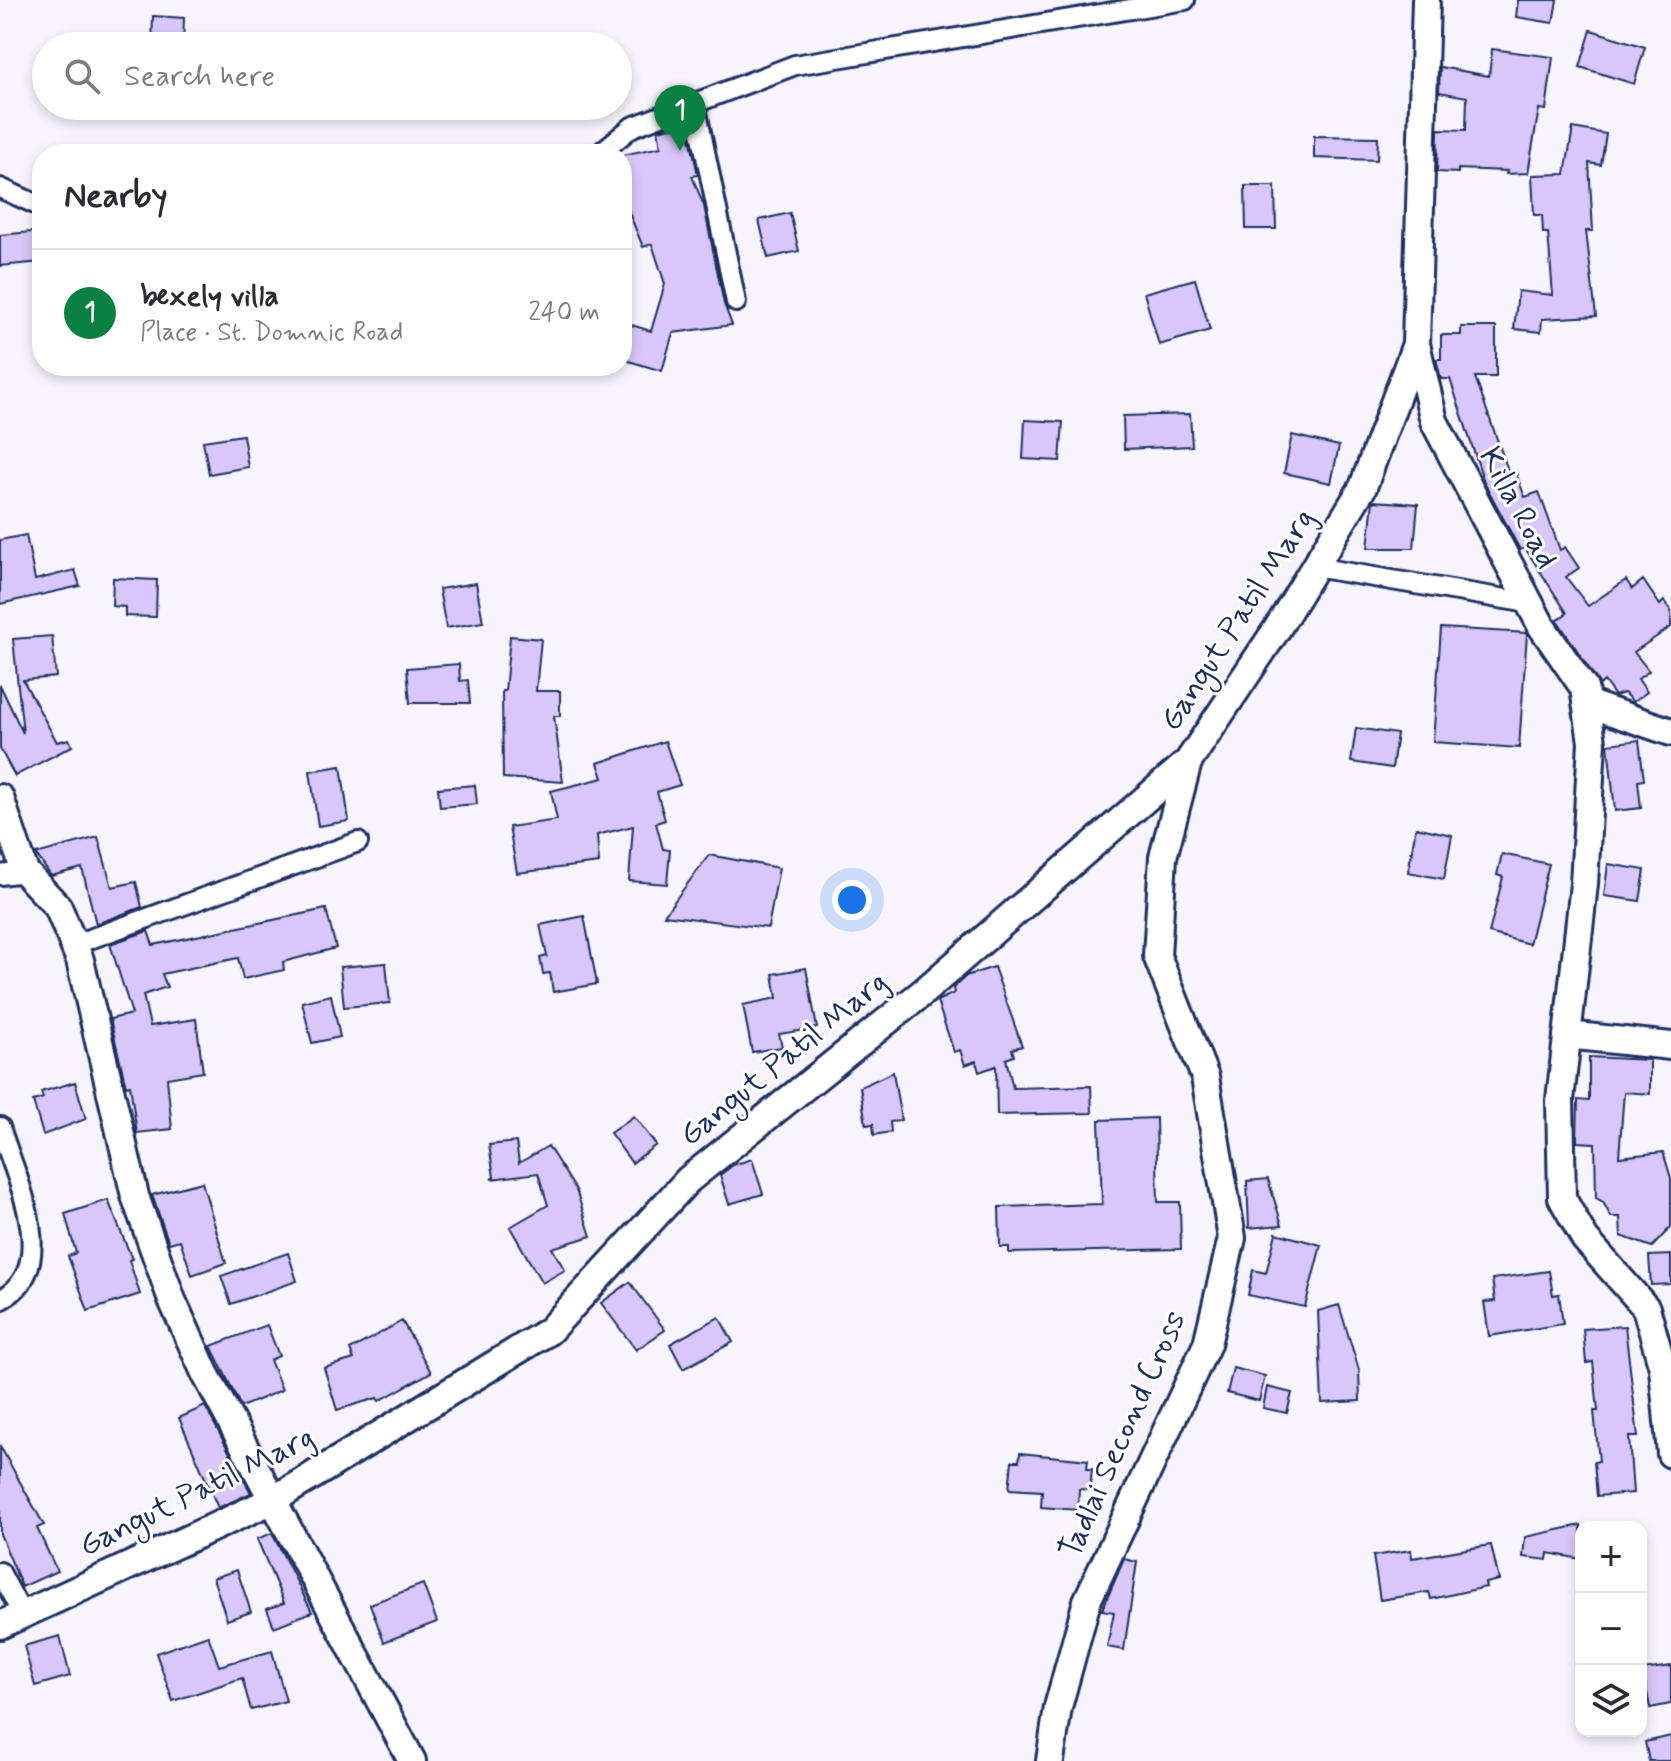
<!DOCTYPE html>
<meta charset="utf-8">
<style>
:root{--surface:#fff;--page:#f7f7f7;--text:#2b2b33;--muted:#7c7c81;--line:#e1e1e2;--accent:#0b8043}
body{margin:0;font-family:Mynerve,sans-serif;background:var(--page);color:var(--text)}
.controls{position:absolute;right:24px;bottom:24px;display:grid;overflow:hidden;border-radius:16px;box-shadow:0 4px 12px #0003}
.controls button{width:72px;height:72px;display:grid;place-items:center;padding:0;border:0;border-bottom:2px solid var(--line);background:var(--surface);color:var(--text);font:40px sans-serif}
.you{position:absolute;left:852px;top:900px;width:28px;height:28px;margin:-20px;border:6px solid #fff;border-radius:50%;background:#1a73e8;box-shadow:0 0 0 12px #1a73e833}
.badge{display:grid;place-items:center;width:52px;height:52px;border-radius:50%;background:var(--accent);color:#fff;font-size:26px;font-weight:700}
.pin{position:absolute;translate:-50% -66px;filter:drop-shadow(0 2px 4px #0008)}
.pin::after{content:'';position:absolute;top:42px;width:28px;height:24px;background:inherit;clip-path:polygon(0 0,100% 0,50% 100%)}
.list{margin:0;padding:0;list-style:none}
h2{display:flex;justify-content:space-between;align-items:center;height:104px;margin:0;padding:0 32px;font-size:34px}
h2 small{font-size:26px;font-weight:400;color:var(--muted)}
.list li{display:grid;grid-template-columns:52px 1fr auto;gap:24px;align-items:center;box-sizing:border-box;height:128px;padding:0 32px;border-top:2px solid var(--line)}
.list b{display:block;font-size:30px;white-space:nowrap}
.list p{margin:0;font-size:26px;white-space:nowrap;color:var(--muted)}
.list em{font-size:26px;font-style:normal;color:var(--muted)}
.icon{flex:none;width:44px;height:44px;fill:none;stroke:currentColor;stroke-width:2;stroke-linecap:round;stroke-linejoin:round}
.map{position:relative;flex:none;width:1671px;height:1761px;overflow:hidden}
.search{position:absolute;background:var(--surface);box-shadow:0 4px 12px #0003;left:32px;top:32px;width:600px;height:88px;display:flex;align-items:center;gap:20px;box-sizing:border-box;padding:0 28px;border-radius:44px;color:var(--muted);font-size:30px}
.panel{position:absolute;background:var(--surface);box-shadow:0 4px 12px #0003;left:32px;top:144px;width:600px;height:232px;border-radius:32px}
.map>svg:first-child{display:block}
</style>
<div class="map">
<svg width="1671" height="1761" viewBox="0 0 1671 1761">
<rect width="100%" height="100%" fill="#f7f4fe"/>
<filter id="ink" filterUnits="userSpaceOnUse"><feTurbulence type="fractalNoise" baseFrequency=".0125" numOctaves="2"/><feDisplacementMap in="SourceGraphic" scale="16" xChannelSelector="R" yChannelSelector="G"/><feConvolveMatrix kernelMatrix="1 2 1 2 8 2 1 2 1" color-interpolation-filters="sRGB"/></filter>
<g filter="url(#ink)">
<!-- building -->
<path fill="#d8c7f8" stroke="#1b2f5e" stroke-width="2" d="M 1518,0 L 1557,0 L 1553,23 L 1516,17 Z
M 153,16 L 184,18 L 183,46 L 152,46 Z
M 1591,30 L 1645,47 L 1634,84 L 1580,67 Z
M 1492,49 L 1553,57 L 1546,110 L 1539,109 L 1528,173 L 1506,174 L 1507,171 L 1458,169 L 1458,173 L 1437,172 L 1438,129 L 1466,130 L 1467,97 L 1439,92 L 1440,67 L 1489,76 Z
M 687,123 L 698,175 L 692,176 L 704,206 L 724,304 L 732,325 L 673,333 L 662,371 L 622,359 L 622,322 L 651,331 L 665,284 L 652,244 L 643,247 L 629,213 L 622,182 L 622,155 L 661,147 L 658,130 Z
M 1573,128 L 1606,134 L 1601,165 L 1589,163 L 1593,231 L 1586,231 L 1596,316 L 1542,319 L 1541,332 L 1514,329 L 1518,291 L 1553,295 L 1548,233 L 1543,233 L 1542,215 L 1534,215 L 1532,175 L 1565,174 Z
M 1314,136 L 1378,137 L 1377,160 L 1314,158 Z
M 1245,186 L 1275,186 L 1276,229 L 1246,229 Z
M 790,213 L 799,251 L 768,258 L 759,220 Z
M 42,231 L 42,262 L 0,266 L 0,235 Z
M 1195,279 L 1210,330 L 1159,345 L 1144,293 Z
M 1461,327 L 1496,327 L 1496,377 L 1475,377 L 1509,473 L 1515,471 L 1525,497 L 1539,492 L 1560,550 L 1565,547 L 1579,568 L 1566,577 L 1588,606 L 1626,580 L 1632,589 L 1643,580 L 1660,605 L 1664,601 L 1671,611 L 1671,627 L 1634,652 L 1649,671 L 1638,679 L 1647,692 L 1633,702 L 1624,693 L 1615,696 L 1604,681 L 1600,685 L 1557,620 L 1567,613 L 1525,548 L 1520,550 L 1484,482 L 1450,379 L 1441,379 L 1436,359 L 1441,359 L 1441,335 L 1461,335 Z
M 1190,414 L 1192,446 L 1124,449 L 1123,416 Z
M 1025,420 L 1063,422 L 1060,461 L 1023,459 Z
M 243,435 L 248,467 L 209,474 L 203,441 Z
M 1292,435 L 1339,446 L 1331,483 L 1284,473 Z
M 1373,501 L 1418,504 L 1414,548 L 1368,548 Z
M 26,535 L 35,580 L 75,570 L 80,586 L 0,604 L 0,540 Z
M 113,578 L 157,580 L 156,617 L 125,616 L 125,607 L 112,606 Z
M 476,583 L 483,622 L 446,628 L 439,589 Z
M 1441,628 L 1527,633 L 1519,748 L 1433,742 Z
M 52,636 L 56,677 L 23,680 L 57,742 L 69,739 L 72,746 L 15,776 L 0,749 L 0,685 L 23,733 L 13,639 Z
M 510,636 L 541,639 L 536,691 L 560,691 L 560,716 L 554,716 L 563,782 L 503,778 L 502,691 L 505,691 Z
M 459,664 L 460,681 L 468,680 L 470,703 L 410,703 L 407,668 Z
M 1356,728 L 1397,734 L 1392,768 L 1351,762 Z
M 1639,740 L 1644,780 L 1638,781 L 1641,808 L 1615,811 L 1608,744 Z
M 665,741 L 680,785 L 657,792 L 665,820 L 656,823 L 663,849 L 670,850 L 667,884 L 629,881 L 633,826 L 597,835 L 599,863 L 517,873 L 509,827 L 557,820 L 551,791 L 603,778 L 598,763 Z
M 341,766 L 349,821 L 318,826 L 310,771 Z
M 475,785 L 477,804 L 440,807 L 438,788 Z
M 1416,827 L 1452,835 L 1444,879 L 1408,872 Z
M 98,837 L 112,887 L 136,882 L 142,907 L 96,924 L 82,868 L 51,876 L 36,854 Z
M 1502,854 L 1549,864 L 1529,944 L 1489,933 L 1503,877 L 1497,875 Z
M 709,855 L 779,868 L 768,928 L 664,915 Z
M 1608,864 L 1645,870 L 1640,901 L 1604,896 Z
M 326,909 L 336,948 L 283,962 L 284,970 L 243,979 L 238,958 L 162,974 L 167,987 L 143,995 L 150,1026 L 196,1019 L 203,1072 L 167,1078 L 172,1129 L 137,1133 L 130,1085 L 126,1086 L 110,1019 L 132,1014 L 110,944 L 148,931 L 153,945 Z
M 584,916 L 597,984 L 553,992 L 550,973 L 543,974 L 540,958 L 547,956 L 540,925 Z
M 386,963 L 390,1003 L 344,1007 L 340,967 Z
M 994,967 L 1022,1046 L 1012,1049 L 1014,1056 L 1006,1059 L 1013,1088 L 1091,1086 L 1092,1113 L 997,1115 L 996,1066 L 979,1072 L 976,1061 L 965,1065 L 960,1050 L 954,1052 L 937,1001 L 954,993 L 953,988 L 966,976 Z
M 806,968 L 817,1028 L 779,1034 L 782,1047 L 752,1052 L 743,1005 L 777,998 L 773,974 Z
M 331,995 L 340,1037 L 312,1043 L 302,1002 Z
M 1589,1057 L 1650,1060 L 1650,1094 L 1624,1092 L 1619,1157 L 1663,1152 L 1671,1178 L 1671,1227 L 1652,1247 L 1621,1236 L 1620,1217 L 1611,1217 L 1603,1202 L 1596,1198 L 1595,1143 L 1577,1142 L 1578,1100 L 1589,1101 Z
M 893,1072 L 901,1120 L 890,1122 L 891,1132 L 874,1135 L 873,1124 L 866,1125 L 860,1087 Z
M 75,1082 L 86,1119 L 43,1135 L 33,1101 L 43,1098 L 41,1092 Z
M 634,1116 L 656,1145 L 632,1163 L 610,1133 Z
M 1156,1118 L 1158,1202 L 1180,1202 L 1181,1249 L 1009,1253 L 1009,1247 L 1000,1247 L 999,1207 L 1102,1204 L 1099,1120 Z
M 516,1142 L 519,1163 L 548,1146 L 576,1190 L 591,1236 L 552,1248 L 565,1270 L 542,1283 L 510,1227 L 548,1205 L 538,1173 L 491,1179 L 494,1177 L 489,1145 Z
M 752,1159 L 763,1194 L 729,1204 L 720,1175 L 733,1165 Z
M 1268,1179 L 1282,1225 L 1249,1228 L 1247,1181 Z
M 202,1182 L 226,1263 L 192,1275 L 180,1240 L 169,1243 L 152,1195 Z
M 108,1200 L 132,1259 L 129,1260 L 140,1294 L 88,1311 L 68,1256 L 76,1253 L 65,1214 Z
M 1276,1233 L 1321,1245 L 1305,1307 L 1248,1295 L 1253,1270 L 1266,1273 Z
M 288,1253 L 297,1281 L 231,1304 L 221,1276 Z
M 1671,1255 L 1671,1284 L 1651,1285 L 1649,1256 Z
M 1549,1271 L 1553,1295 L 1559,1294 L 1563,1324 L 1489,1336 L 1484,1302 L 1495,1301 L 1492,1279 Z
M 630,1282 L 665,1330 L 636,1350 L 601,1303 Z
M 1339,1305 L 1359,1370 L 1360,1401 L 1322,1403 L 1318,1311 Z
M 719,1317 L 733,1342 L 683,1369 L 670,1344 Z
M 402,1321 L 431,1372 L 379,1401 L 377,1398 L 337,1410 L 324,1368 L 354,1359 L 350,1350 Z
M 267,1325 L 279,1356 L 270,1360 L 282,1390 L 241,1407 L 211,1346 Z
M 1625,1326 L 1638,1437 L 1629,1437 L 1633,1493 L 1597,1496 L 1594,1462 L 1599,1461 L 1594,1411 L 1598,1411 L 1593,1362 L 1586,1363 L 1583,1329 Z
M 1233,1368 L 1265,1376 L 1259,1401 L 1227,1393 Z
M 1267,1387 L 1292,1393 L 1287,1413 L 1263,1408 Z
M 205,1406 L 251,1493 L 218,1508 L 179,1418 Z
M 0,1446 L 44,1525 L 37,1528 L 57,1571 L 22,1587 L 0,1534 Z
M 1020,1453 L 1088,1460 L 1087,1469 L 1092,1469 L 1090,1490 L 1079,1489 L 1078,1510 L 1041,1507 L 1042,1491 L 1009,1489 L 1012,1461 L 1019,1461 Z
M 1581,1525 L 1581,1559 L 1548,1553 L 1547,1560 L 1523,1557 L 1525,1537 Z
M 272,1533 L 312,1612 L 274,1627 L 267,1609 L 284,1603 L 257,1539 Z
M 1491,1545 L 1499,1580 L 1485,1583 L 1486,1587 L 1431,1599 L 1429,1592 L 1380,1600 L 1373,1556 L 1411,1550 L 1412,1558 Z
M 1124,1559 L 1137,1562 L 1124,1650 L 1107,1647 L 1114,1612 L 1102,1610 Z
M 237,1570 L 251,1612 L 227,1620 L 213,1578 Z
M 423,1584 L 437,1622 L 384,1642 L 370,1604 Z
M 208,1635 L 219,1666 L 272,1651 L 286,1701 L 251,1710 L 242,1678 L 173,1701 L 156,1653 Z
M 60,1636 L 70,1676 L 35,1686 L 24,1646 Z
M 1671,1666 L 1671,1704 L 1650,1708 L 1643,1670 Z
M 1671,1736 L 1671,1761 L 1649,1761 L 1645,1742 Z"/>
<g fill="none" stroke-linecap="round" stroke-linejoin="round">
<defs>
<path id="street" d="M 695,103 L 736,302
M 599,154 L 632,127 L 795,65 L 1185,0
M 0,188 L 42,207
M 1314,567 L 1529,603
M 0,875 L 25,872
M 73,945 L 358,842
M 0,1127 C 15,1177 63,1268 0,1300
M 0,1572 L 22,1614"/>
<path id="secondary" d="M 1426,0 L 1416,344 L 1434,421 L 1542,627 L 1584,688 L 1592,742 L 1584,884 L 1560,1100 L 1562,1198 L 1585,1239 L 1646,1308 L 1663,1368 L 1671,1454
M 1586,703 L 1671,732
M 0,798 L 25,872 L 58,907 L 80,960 L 135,1196 L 172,1300 L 205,1373 L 412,1761
M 1567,1035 L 1671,1046
M 0,1625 L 273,1500 L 549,1331 L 688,1180 L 922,993 L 1188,762 L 1277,629 L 1363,487 L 1416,344
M 1050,1761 L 1058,1707 L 1087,1601 L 1207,1344 L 1232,1238 L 1205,1077 L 1157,956 L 1163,857 L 1188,762"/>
</defs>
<!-- street casing -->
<use href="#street" stroke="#1b2f5e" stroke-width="24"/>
<!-- secondary casing -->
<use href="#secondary" stroke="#1b2f5e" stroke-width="32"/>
<!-- street -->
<use href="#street" stroke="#fff" stroke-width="18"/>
<!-- secondary -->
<use href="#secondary" stroke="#fff" stroke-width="26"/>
</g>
</g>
<g text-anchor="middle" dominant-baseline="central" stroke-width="6" stroke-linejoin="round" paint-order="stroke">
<!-- street labels -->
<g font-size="32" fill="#1b2f5e" stroke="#fff">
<text transform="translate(1518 508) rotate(62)">Killa Road</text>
<text transform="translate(1238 620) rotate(-57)">Gangut Patil Marg</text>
<text transform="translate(784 1059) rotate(-39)">Gangut Patil Marg</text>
<text transform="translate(1123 1435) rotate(-66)">Tadlai Second Cross</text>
<text transform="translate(197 1492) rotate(-26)">Gangut Patil Marg</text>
</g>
</g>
</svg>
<div class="controls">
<button>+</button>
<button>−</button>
<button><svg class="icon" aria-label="layers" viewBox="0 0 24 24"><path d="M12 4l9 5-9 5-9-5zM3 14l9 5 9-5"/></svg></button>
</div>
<div class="you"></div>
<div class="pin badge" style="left:680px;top:151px">1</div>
<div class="search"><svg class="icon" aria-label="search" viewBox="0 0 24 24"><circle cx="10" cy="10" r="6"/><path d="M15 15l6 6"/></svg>Search here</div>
<section class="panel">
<h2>Nearby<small></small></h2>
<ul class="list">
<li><span class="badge">1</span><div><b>bexely villa</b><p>Place · St. Domnic Road</p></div><em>240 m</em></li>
</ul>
</section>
</div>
